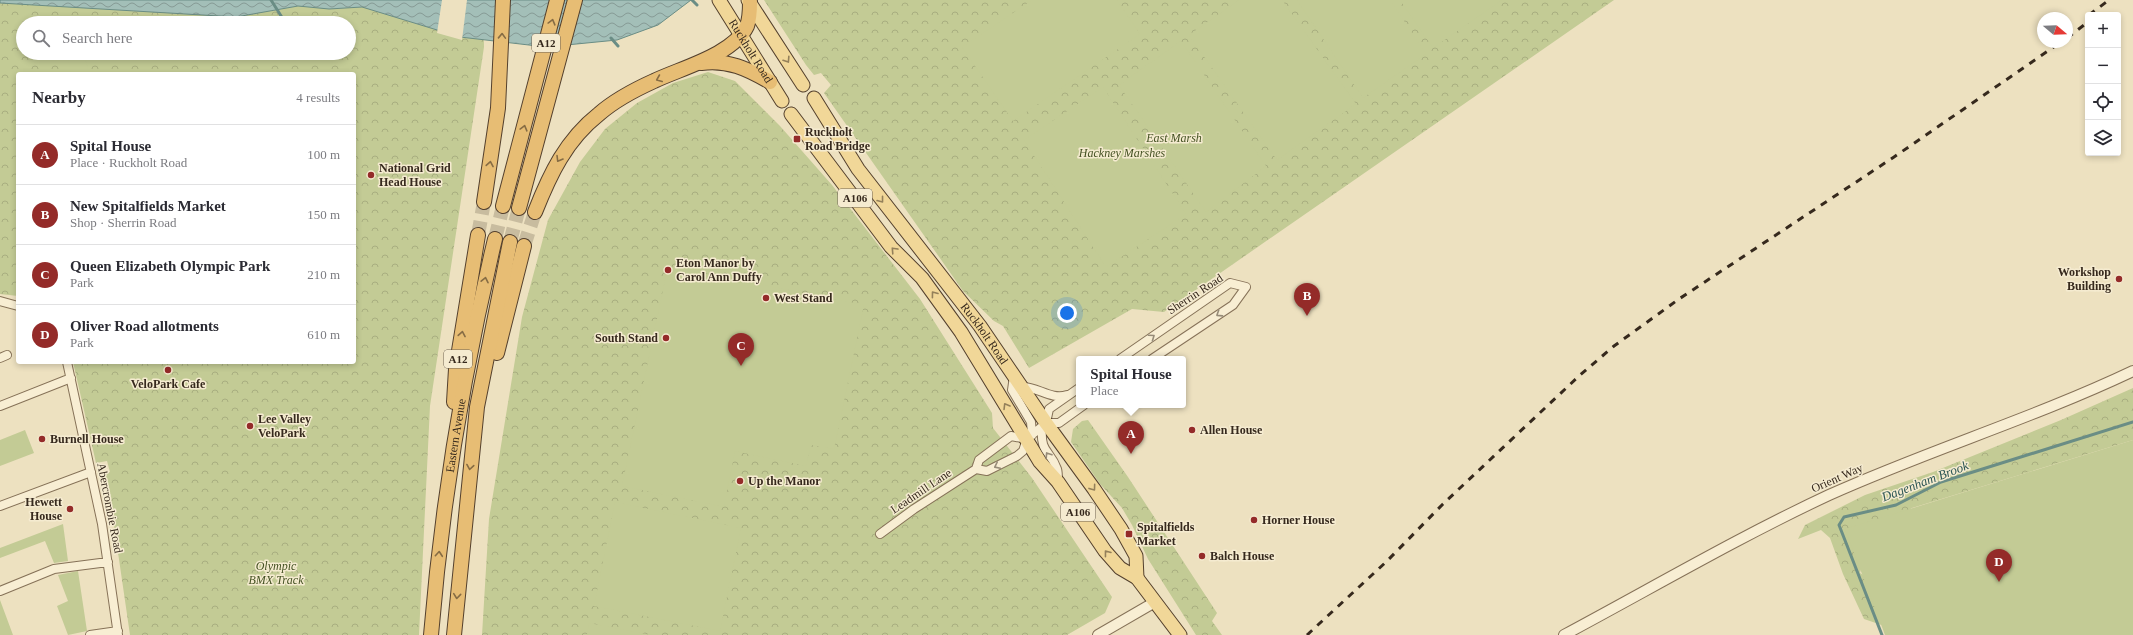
<!DOCTYPE html>
<meta charset="utf-8">
<style>
:root{--surface:#fff;--page:#f7f7f7;--text:#2b2b33;--muted:#7c7c81;--line:#e1e1e2;--accent:#942b29}
body{margin:0;font-family:"Times New Roman",serif;background:var(--page);color:var(--text)}
.controls{position:absolute;right:12px;top:12px;display:grid;overflow:hidden;border-radius:4px;box-shadow:0 2px 6px #0003}
.controls button{width:36px;height:36px;display:grid;place-items:center;padding:0;border:0;border-bottom:1px solid var(--line);background:var(--surface);color:var(--text);font:20px sans-serif}
.compass{position:absolute;left:2037px;top:12px;width:36px;height:36px;border-radius:50%;background:var(--surface);box-shadow:0 2px 6px #0003;rotate:109deg}
.you{position:absolute;left:1067px;top:313px;width:14px;height:14px;margin:-10px;border:3px solid #fff;border-radius:50%;background:#1a73e8;box-shadow:0 0 0 6px #1a73e833}
.badge{display:grid;place-items:center;width:26px;height:26px;border-radius:50%;background:var(--accent);color:#fff;font-size:13px;font-weight:700}
.pin{position:absolute;translate:-50% -33px;filter:drop-shadow(0 1px 2px #0008)}
.pin::after{content:'';position:absolute;top:21px;width:14px;height:12px;background:inherit;clip-path:polygon(0 0,100% 0,50% 100%)}
.popup{position:absolute;left:1076px;top:356px;width:110px;height:52px;box-sizing:border-box;display:grid;place-content:center;border-radius:4px;background:var(--surface);filter:drop-shadow(0 1px 3px #0005);font-size:13px;white-space:nowrap;color:var(--muted)}
.popup b{font-size:15px;color:var(--text)}
.popup::after{content:'';position:absolute;left:50%;top:100%;margin-left:-8px;border:8px solid transparent;border-top-color:var(--surface)}
.list{margin:0;padding:0;list-style:none}
h2{display:flex;justify-content:space-between;align-items:center;height:52px;margin:0;padding:0 16px;font-size:17px}
h2 small{font-size:13px;font-weight:400;color:var(--muted)}
.list li{display:grid;grid-template-columns:26px 1fr auto;gap:12px;align-items:center;box-sizing:border-box;height:60px;padding:0 16px;border-top:1px solid var(--line)}
.list b{display:block;font-size:15px;white-space:nowrap}
.list p{margin:0;font-size:13px;white-space:nowrap;color:var(--muted)}
.list em{font-size:13px;font-style:normal;color:var(--muted)}
.icon{flex:none;width:22px;height:22px;fill:none;stroke:currentColor;stroke-width:2;stroke-linecap:round;stroke-linejoin:round}
.map{position:relative;flex:none;width:2133px;height:635px;overflow:hidden}
.search{position:absolute;background:var(--surface);box-shadow:0 2px 6px #0003;left:16px;top:16px;width:340px;height:44px;display:flex;align-items:center;gap:10px;box-sizing:border-box;padding:0 14px;border-radius:22px;color:var(--muted);font-size:15px}
.panel{position:absolute;background:var(--surface);box-shadow:0 2px 6px #0003;left:16px;top:72px;width:340px;height:292px;border-radius:4px}
.map>svg:first-child{display:block}
</style>
<div class="map">
<svg width="2133" height="635" viewBox="0 0 2133 635">
<defs>
<pattern id="forest-crowns" width="20" height="18" patternUnits="userSpaceOnUse"><rect width="20" height="18" fill="#c3cb95"/><path d="M2 6a3 3 0 1 1 6 0M12 15a3 3 0 1 1 6 0" fill="none" stroke="#a8ae80"/></pattern>
<pattern id="water-waves" width="16" height="10" patternUnits="userSpaceOnUse"><rect width="16" height="10" fill="#a3bfb8"/><path d="M0 5q4-4 8 0t8 0" fill="none" stroke="#869b95"/></pattern>
</defs>
<rect width="100%" height="100%" fill="#ede1c0"/>
<!-- forest -->
<path fill="url(#forest-crowns)" fill-rule="evenodd" d="M 0,0 L 483,0 L 484,47 L 430,406 L 419,635 L 130,635 L 114,525 L 104,474 L 110,472 L 107,461 L 96,463 L 73,362 L 354,362 L 354,74 L 18,74 L 18,296 L 0,294 ZM 23,23 L 349,23 L 349,53 L 23,53 Z
M 764,0 L 1614,0 L 1164,312 L 1132,309 L 1029,368 L 1003,326 L 994,321 L 963,291 L 824,93 L 831,85 L 821,73 L 814,75 L 806,65 Z
M 708,72 L 735,81 L 780,126 L 832,185 L 920,299 L 992,413 L 993,428 L 1032,478 L 1112,597 L 1105,613 L 1067,635 L 482,635 L 489,519 L 522,317 L 548,220 L 580,162 L 605,129 L 637,103 L 673,83 Z
M 2133,388 L 2133,440 L 1912,508 L 1870,536 L 1860,573 L 1892,593 L 1905,633 L 1864,619 L 1843,574 L 1830,538 L 1821,530 L 1798,539 L 1805,525 L 1865,495 L 1933,472 L 2061,420 Z
M 1088,420 L 1128,477 L 1217,613 L 1212,621 L 1222,635 L 1196,635 L 1148,559 L 1132,525 L 1122,508 L 1100,484 L 1071,442 L 1073,429 L 1082,421 Z"/>
<!-- garden -->
<path fill="#c3cb95" d="M 1032,0 L 1117,0 L 1140,34 L 1013,121 L 962,47 Z
M 1239,0 L 1282,0 L 1356,104 L 1277,160 L 1189,35 Z
M 1297,0 L 1390,0 L 1426,54 L 1363,98 Z
M 1400,0 L 1502,0 L 1433,48 Z
M 1181,41 L 1266,166 L 1206,212 L 1119,85 Z
M 67,53 L 84,53 L 89,74 L 71,74 Z
M 1103,87 L 1186,214 L 1106,267 L 1024,140 Z
M 668,266 L 864,305 L 834,449 L 811,445 L 806,466 L 735,451 L 724,507 L 622,486 Z
M 25,430 L 34,453 L 0,466 L 0,440 Z
M 2133,440 L 2133,635 L 1885,635 L 1845,529 Z
M 615,502 L 741,528 L 720,631 L 594,606 Z
M 63,524 L 68,561 L 54,563 L 45,541 L 0,558 L 0,548 Z
M 78,571 L 87,631 L 68,635 L 57,606 L 68,601 L 58,575 Z
M 0,600 L 13,635 L 0,635 Z
M 589,623 L 651,635 L 587,635 Z"/>
<!-- water -->
<path fill="url(#water-waves)" stroke="#6a8d85" d="M 0,0 L 691,0 L 658,25 L 617,40 L 546,47 L 460,37 L 362,7 L 329,9 L 298,6 L 236,17 L 0,3 Z"/>
<!-- pier -->
<path fill="#ede1c0" d="M 442,0 L 467,0 L 462,40 L 437,33 Z"/>
<g fill="none" stroke-linecap="round" stroke-linejoin="round">
<!-- stream -->
<path stroke="#6a8d85" stroke-width="3" d="M 271,0 L 283,19
M 692,0 L 697,5
M 611,38 L 618,46
M 1882,635 L 1839,525 L 1844,517 L 1896,505 L 1941,482 L 2133,422"/>
<!-- trunk-tunnel -->
<path stroke="#c8bc9f" stroke-width="14" stroke-dasharray="14 7" stroke-linecap="butt" d="M 478,235 L 484,202
M 495,239 L 503,206
M 510,242 L 519,208
M 524,246 L 535,212"/>
<defs>
<path id="minor" d="M 0,301 L 18,306
M 0,358 L 7,355
M 1120,359 L 1230,283 L 1246,287 L 1233,305 L 1152,359
M 67,362 L 102,524 L 118,635
M 1014,376 L 1012,390 L 1031,422 L 1032,435
M 1023,387 C 1038,387 1051,400 1067,395
M 0,406 L 71,378
M 1046,423 L 1049,409 L 1079,388
M 1046,423 L 1059,423 L 1084,405
M 1042,427 C 1040,454 1050,449 1057,469 C 1058,472 1058,478 1058,482
M 976,469 L 987,471 L 1017,456 L 1023,451 L 1027,439 L 1046,423
M 0,506 L 91,472
M 880,534 L 914,509 L 976,469 L 979,460 L 1011,436 L 1027,439
M 0,591 L 54,569 L 108,562
M 90,635 L 118,631"/>
<path id="tertiary" d="M 1098,635 L 1155,602
M 1564,635 C 1652,588 1739,537 1829,495 C 1929,450 2034,418 2133,371"/>
<g id="primary">
<path id="s1" d="M 719,0 L 782,101"/>
<path d="M 748,0 L 803,85"/>
<path id="s2" d="M 814,98 L 858,169 L 980,326 L 1046,423 L 1094,489 L 1121,529 L 1136,556 L 1137,578"/>
<path d="M 791,114 L 891,247 L 922,278 L 961,332 L 1040,462 L 1058,482 L 1105,551 L 1120,568 L 1137,578 L 1180,635"/>
</g>
<g id="trunk">
<path d="M 701,63 C 727,59 748,69 770,82"/>
<path d="M 484,202 L 498,108 L 503,0"/>
<path d="M 503,206 L 557,0"/>
<path d="M 519,208 L 575,0"/>
<path d="M 535,212 C 550,174 566,140 599,114 C 615,100 634,90 654,81 C 681,68 733,55 747,26 C 750,18 750,11 750,2"/>
<path d="M 497,353 L 524,246"/>
<path d="M 454,402 L 456,369 L 478,235"/>
<path id="s3" d="M 431,635 C 442,502 464,369 495,239"/>
<path d="M 454,635 L 477,407 L 510,242"/>
</g>
</defs>
<!-- minor casing -->
<use href="#minor" stroke="#867258" stroke-width="10"/>
<!-- tertiary casing -->
<use href="#tertiary" stroke="#867258" stroke-width="12"/>
<!-- primary casing -->
<use href="#primary" stroke="#54402d" stroke-width="15"/>
<!-- trunk casing -->
<use href="#trunk" stroke="#54402d" stroke-width="16"/>
<!-- minor -->
<use href="#minor" stroke="#f8eed3" stroke-width="8"/>
<!-- tertiary -->
<use href="#tertiary" stroke="#f8eed3" stroke-width="10"/>
<!-- primary -->
<use href="#primary" stroke="#f1d798" stroke-width="13"/>
<!-- trunk -->
<use href="#trunk" stroke="#e7bd74" stroke-width="14"/>
<!-- rail -->
<path stroke="#36291d" stroke-width="3" stroke-dasharray="7 7" stroke-linecap="butt" d="M 2089,15 L 2109,0
M 2067,38 L 2088,22
M 1307,635 L 1386,562 L 1443,504 L 1579,376 L 1614,346 L 1679,299 L 1894,157 L 2061,42"/>
</g>
<!-- one-way arrows -->
<defs><path id="oneway-chevron" d="M-2-3.5L2.5 0L-2 3.5" fill="none" stroke-width="1.6" stroke-linecap="round" stroke-linejoin="round"/></defs>
<g stroke="#866c44">
<use href="#oneway-chevron" transform="translate(552 22) rotate(-75)"/>
<use href="#oneway-chevron" transform="translate(502 36) rotate(-88)"/>
<use href="#oneway-chevron" transform="translate(659 79) rotate(157)"/>
<use href="#oneway-chevron" transform="translate(524 128) rotate(-75)"/>
<use href="#oneway-chevron" transform="translate(559 159) rotate(121)"/>
<use href="#oneway-chevron" transform="translate(490 164) rotate(-80)"/>
<use href="#oneway-chevron" transform="translate(485 280) rotate(-78)"/>
<use href="#oneway-chevron" transform="translate(462 334) rotate(-80)"/>
<use href="#oneway-chevron" transform="translate(470 467) rotate(99)"/>
<use href="#oneway-chevron" transform="translate(439 554) rotate(-85)"/>
<use href="#oneway-chevron" transform="translate(457 596) rotate(96)"/>
</g>
<g stroke="#94805a">
<use href="#oneway-chevron" transform="translate(787 60) rotate(57)"/>
<use href="#oneway-chevron" transform="translate(881 200) rotate(52)"/>
<use href="#oneway-chevron" transform="translate(894 250) rotate(-133)"/>
<use href="#oneway-chevron" transform="translate(934 294) rotate(-127)"/>
<use href="#oneway-chevron" transform="translate(1006 406) rotate(-121)"/>
<use href="#oneway-chevron" transform="translate(1093 488) rotate(54)"/>
<use href="#oneway-chevron" transform="translate(1107 553) rotate(-128)"/>
</g>
<g stroke="#978c78">
<use href="#oneway-chevron" transform="translate(1219 314) rotate(147)"/>
<use href="#oneway-chevron" transform="translate(1152 337) rotate(-35)"/>
<use href="#oneway-chevron" transform="translate(1048 455) rotate(-123)"/>
<use href="#oneway-chevron" transform="translate(997 466) rotate(154)"/>
</g>
<!-- markers -->
<g fill="#942b29" stroke="#f5ebd0" stroke-width="1.5">
<rect x="793" y="135" width="8" height="8" rx="2"/>
<circle cx="371" cy="175" r="4"/>
<circle cx="668" cy="270" r="4"/>
<circle cx="2119" cy="279" r="4"/>
<circle cx="766" cy="298" r="4"/>
<circle cx="666" cy="338" r="4"/>
<circle cx="168" cy="370" r="4"/>
<circle cx="250" cy="426" r="4"/>
<circle cx="1192" cy="430" r="4"/>
<circle cx="42" cy="439" r="4"/>
<circle cx="740" cy="481" r="4"/>
<circle cx="70" cy="509" r="4"/>
<circle cx="1254" cy="520" r="4"/>
<rect x="1125" y="530" width="8" height="8" rx="2"/>
<circle cx="1202" cy="556" r="4"/>
</g>
<g text-anchor="middle" dominant-baseline="central" stroke-width="3" stroke-linejoin="round" paint-order="stroke">
<!-- shield labels -->
<g fill="#f5ebd0" stroke="#6f6353" stroke-width="1">
<rect x="532" y="34" width="28" height="18" rx="3"/>
<rect x="838" y="189" width="34" height="18" rx="3"/>
<rect x="444" y="350" width="28" height="18" rx="3"/>
<rect x="1061" y="503" width="34" height="18" rx="3"/>
</g>
<g font-size="11" font-weight="bold" fill="#36291d">
<text x="546" y="43">A12</text>
<text x="855" y="198">A106</text>
<text x="458" y="359">A12</text>
<text x="1078" y="512">A106</text>
</g>
<!-- street labels -->
<g font-size="12" fill="#36291d" stroke="#f5ebd0">
<text stroke="none"><textPath href="#s1" startOffset="60">Ruckholt Road</textPath></text>
<text transform="translate(1195 294) rotate(-33)">Sherrin Road</text>
<text stroke="none"><textPath href="#s2" startOffset="291">Ruckholt Road</textPath></text>
<text stroke="none"><textPath href="#s3" startOffset="201">Eastern Avenue</textPath></text>
<text transform="translate(1837 478) rotate(-24)">Orient Way</text>
<text transform="translate(921 491) rotate(-34)">Leadmill Lane</text>
<text transform="translate(110 508) rotate(79)">Abercrombie Road</text>
</g>
<!-- poi labels -->
<g font-size="12" font-weight="bold" fill="#36291d" stroke="#f5ebd0" text-anchor="start">
<text x="805" y="132">Ruckholt<tspan x="805" dy="14">Road Bridge</tspan></text>
<text x="379" y="168">National Grid<tspan x="379" dy="14">Head House</tspan></text>
<text x="676" y="263">Eton Manor by<tspan x="676" dy="14">Carol Ann Duffy</tspan></text>
<text x="2111" y="272" text-anchor="end">Workshop<tspan x="2111" dy="14">Building</tspan></text>
<text x="774" y="298">West Stand</text>
<text x="658" y="338" text-anchor="end">South Stand</text>
<text x="168" y="384" text-anchor="middle">VeloPark Cafe</text>
<text x="258" y="419">Lee Valley<tspan x="258" dy="14">VeloPark</tspan></text>
<text x="1200" y="430">Allen House</text>
<text x="50" y="439">Burnell House</text>
<text x="748" y="481">Up the Manor</text>
<text x="62" y="502" text-anchor="end">Hewett<tspan x="62" dy="14">House</tspan></text>
<text x="1262" y="520">Horner House</text>
<text x="1137" y="527">Spitalfields<tspan x="1137" dy="14">Market</tspan></text>
<text x="1210" y="556">Balch House</text>
</g>
<!-- park labels -->
<g font-size="12" font-style="italic" fill="#455223" stroke="#f5ebd0">
<text x="1174" y="138">East Marsh</text>
<text x="1122" y="153">Hackney Marshes</text>
<text x="276" y="566">Olympic<tspan x="276" dy="14">BMX Track</tspan></text>
</g>
<!-- water labels -->
<g font-size="13" font-style="italic" fill="#2c5654" stroke="#f5ebd0">
<text transform="translate(1925 481) rotate(-21)">Dagenham Brook</text>
</g>
</g>
</svg>
<div class="controls">
<button>+</button>
<button>−</button>
<button><svg class="icon" aria-label="locate" viewBox="0 0 24 24"><circle cx="12" cy="12" r="6"/><path d="M12 2v4M12 18v4M2 12h4M18 12h4"/></svg></button>
<button><svg class="icon" aria-label="layers" viewBox="0 0 24 24"><path d="M12 4l9 5-9 5-9-5zM3 14l9 5 9-5"/></svg></button>
</div>
<svg class="compass" viewBox="-18 -18 36 36"><path d="M0-13l5 13h-10z" fill="#e53935"/><path d="M0 13l5-13h-10z" fill="#7c7c81"/></svg>
<div class="you"></div>
<div class="pin badge" style="left:1131px;top:454px">A</div>
<div class="popup"><b>Spital House</b>Place</div>
<div class="pin badge" style="left:1307px;top:316px">B</div>
<div class="pin badge" style="left:741px;top:366px">C</div>
<div class="pin badge" style="left:1999px;top:582px">D</div>
<div class="search"><svg class="icon" aria-label="search" viewBox="0 0 24 24"><circle cx="10" cy="10" r="6"/><path d="M15 15l6 6"/></svg>Search here</div>
<section class="panel">
<h2>Nearby<small>4 results</small></h2>
<ul class="list">
<li><span class="badge">A</span><div><b>Spital House</b><p>Place · Ruckholt Road</p></div><em>100 m</em></li>
<li><span class="badge">B</span><div><b>New Spitalfields Market</b><p>Shop · Sherrin Road</p></div><em>150 m</em></li>
<li><span class="badge">C</span><div><b>Queen Elizabeth Olympic Park</b><p>Park</p></div><em>210 m</em></li>
<li><span class="badge">D</span><div><b>Oliver Road allotments</b><p>Park</p></div><em>610 m</em></li>
</ul>
</section>
</div>
